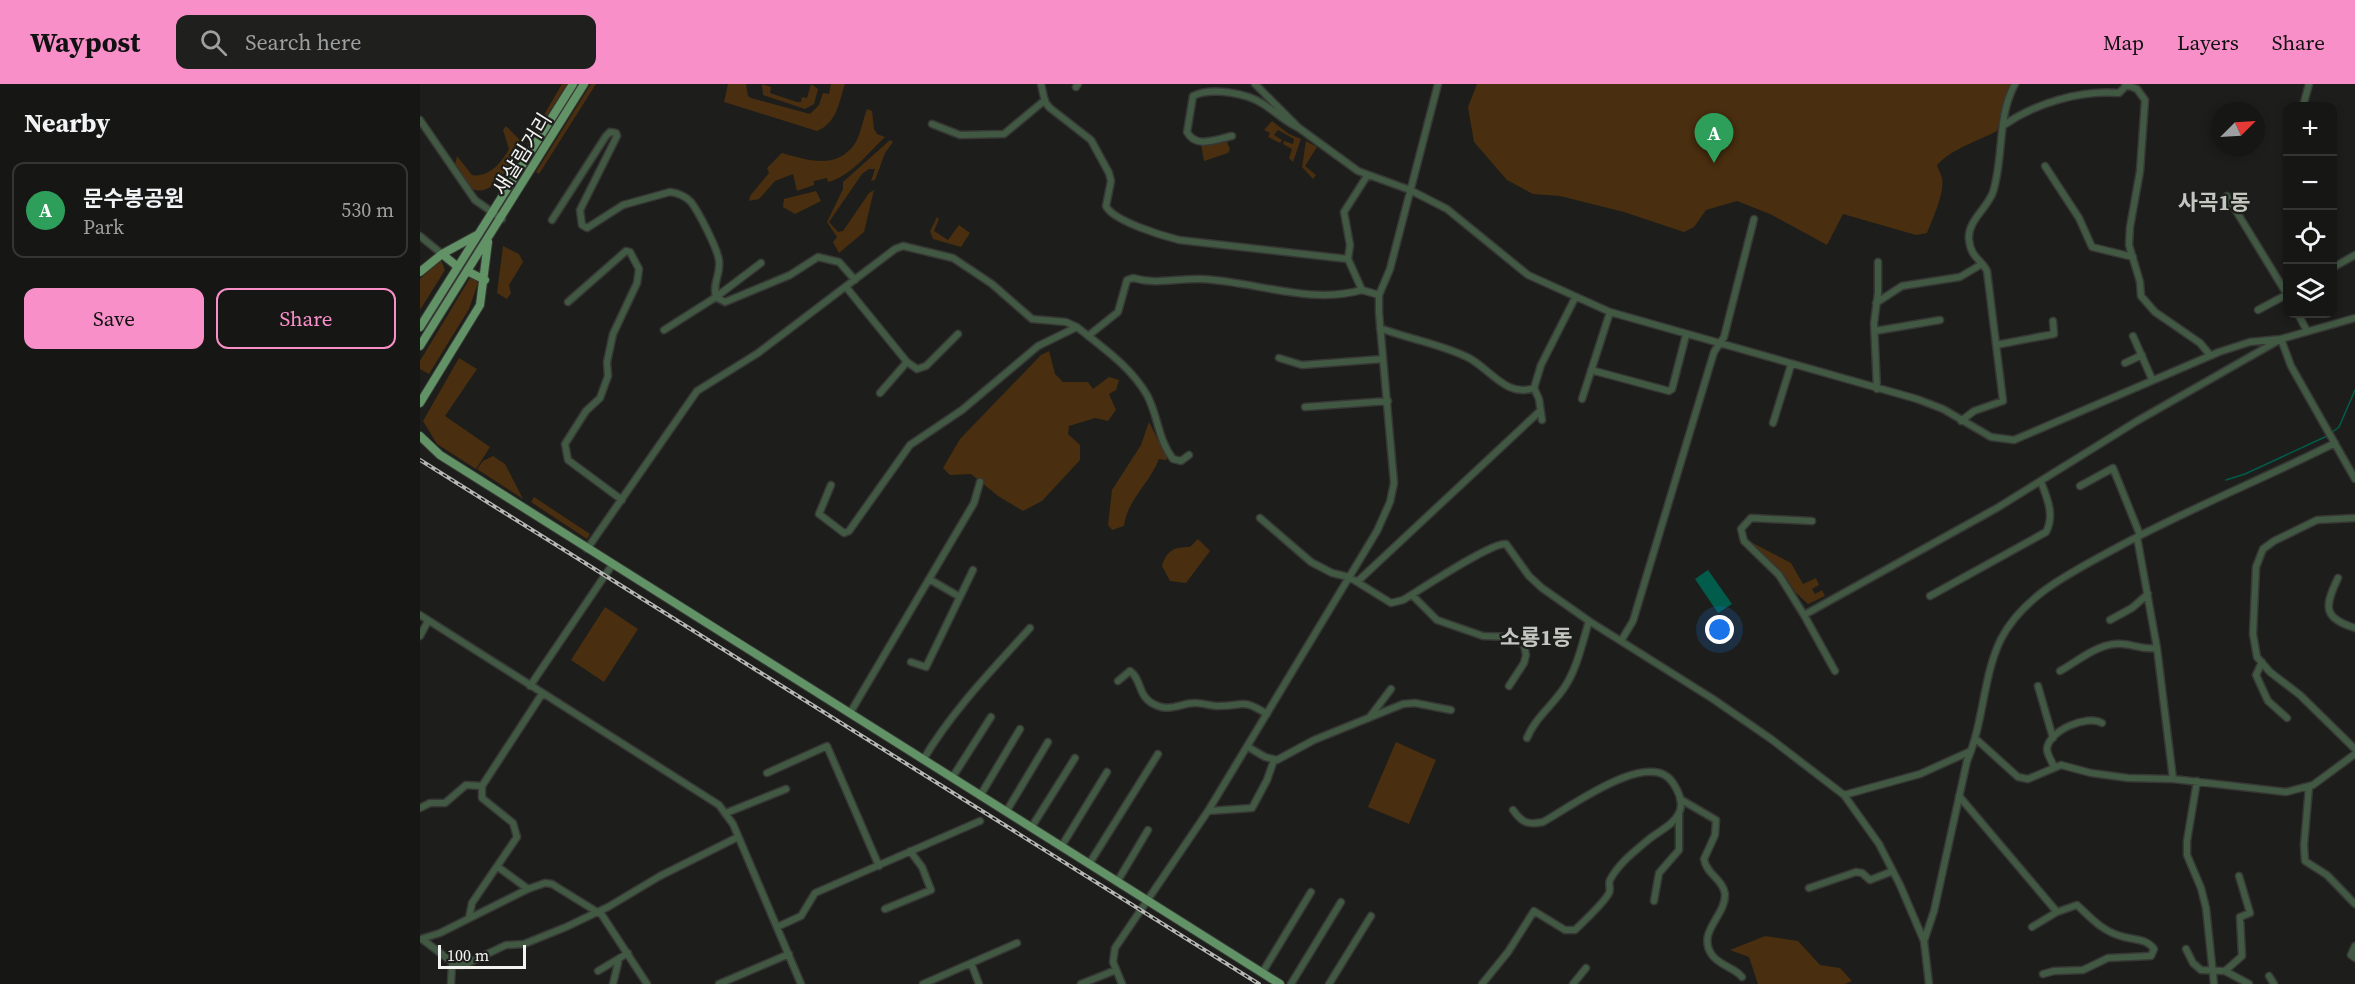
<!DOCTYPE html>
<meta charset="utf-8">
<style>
:root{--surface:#161614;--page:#1f1f1d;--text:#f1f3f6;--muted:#9e9fa0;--line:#353534;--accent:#f98fc9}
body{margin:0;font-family:"Source Serif 4","Noto Sans KR",serif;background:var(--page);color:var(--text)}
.controls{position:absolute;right:18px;top:18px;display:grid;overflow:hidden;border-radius:12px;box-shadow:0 3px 9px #0003}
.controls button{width:54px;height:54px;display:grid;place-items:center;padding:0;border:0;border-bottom:2px solid var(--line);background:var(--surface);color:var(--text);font:30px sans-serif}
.compass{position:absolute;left:1791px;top:18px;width:54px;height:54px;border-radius:50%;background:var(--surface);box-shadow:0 3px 9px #0003;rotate:66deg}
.scale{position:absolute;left:18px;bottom:15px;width:88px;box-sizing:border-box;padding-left:6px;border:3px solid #f3f4f2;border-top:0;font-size:16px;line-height:21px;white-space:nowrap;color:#f3f4f2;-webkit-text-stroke:4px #1d1e1b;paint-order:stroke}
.you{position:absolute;left:1300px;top:546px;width:21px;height:21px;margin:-15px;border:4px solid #fff;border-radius:50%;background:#1a73e8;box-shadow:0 0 0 9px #1a73e833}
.badge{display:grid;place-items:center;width:39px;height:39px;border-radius:50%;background:var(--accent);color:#fff;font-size:20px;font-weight:700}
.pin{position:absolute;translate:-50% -50px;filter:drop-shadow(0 2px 3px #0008)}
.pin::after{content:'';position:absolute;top:32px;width:21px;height:18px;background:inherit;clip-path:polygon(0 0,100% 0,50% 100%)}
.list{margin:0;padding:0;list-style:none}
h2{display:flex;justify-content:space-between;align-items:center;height:78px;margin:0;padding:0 24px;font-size:26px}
h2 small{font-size:20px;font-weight:400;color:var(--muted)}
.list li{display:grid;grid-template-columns:39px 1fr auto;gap:18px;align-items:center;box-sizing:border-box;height:96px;margin:0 12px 12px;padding:0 12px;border:2px solid var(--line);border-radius:12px}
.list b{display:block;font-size:22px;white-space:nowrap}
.list p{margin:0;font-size:20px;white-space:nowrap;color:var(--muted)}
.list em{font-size:20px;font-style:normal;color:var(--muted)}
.actions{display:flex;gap:12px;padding:18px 24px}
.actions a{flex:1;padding:14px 0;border:2px solid var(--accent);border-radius:12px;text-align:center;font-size:21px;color:var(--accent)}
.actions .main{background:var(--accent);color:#111}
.icon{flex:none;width:33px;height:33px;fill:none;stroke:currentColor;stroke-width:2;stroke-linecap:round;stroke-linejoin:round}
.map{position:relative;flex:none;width:1935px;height:900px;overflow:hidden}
header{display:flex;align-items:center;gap:36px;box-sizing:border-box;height:84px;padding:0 30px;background:var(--accent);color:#111}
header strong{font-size:28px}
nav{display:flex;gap:33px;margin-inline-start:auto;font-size:21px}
.search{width:420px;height:54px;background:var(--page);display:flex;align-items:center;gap:15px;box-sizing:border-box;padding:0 21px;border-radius:12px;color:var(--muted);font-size:22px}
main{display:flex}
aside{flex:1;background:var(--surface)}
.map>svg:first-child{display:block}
</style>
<header>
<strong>Waypost</strong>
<div class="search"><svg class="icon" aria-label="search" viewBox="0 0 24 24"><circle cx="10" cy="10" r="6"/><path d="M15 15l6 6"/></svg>Search here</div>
<nav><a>Map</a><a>Layers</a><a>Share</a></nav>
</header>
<main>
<aside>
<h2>Nearby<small></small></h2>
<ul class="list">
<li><span class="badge" style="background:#2e9e5b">A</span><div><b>문수봉공원</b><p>Park</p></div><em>530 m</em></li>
</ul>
<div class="actions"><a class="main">Save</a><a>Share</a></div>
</aside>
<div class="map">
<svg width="1935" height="900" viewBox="0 0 1935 900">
<rect width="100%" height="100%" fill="#1d1e1b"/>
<!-- green -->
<path fill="#492e0f" d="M 142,0 L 147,0 L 109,61 L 107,60 Z
M 171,0 L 176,0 L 119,90 L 116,88 Z
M 308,0 L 326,0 L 328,12 L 331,14 L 390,30 L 399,21 L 403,9 L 409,10 L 411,0 L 425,0 C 419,18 417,39 397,47 L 304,18 Z
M 342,0 L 351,3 L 350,9 L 377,18 L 381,18 L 382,13 L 387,14 L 391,0 L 398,5 L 394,20 L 385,25 L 343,11 Z
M 1057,0 L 1591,0 L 1577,47 C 1556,58 1533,64 1517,81 C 1518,85 1521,90 1522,94 C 1525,108 1513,134 1507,149 L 1496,151 L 1423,130 L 1407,161 L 1350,130 L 1317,117 L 1286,126 L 1274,143 L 1264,148 L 1204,128 L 1140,112 L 1113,110 L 1087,96 L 1054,58 L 1048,23 Z
M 447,25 L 452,27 L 454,45 L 457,50 L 465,53 C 449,68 430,93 408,98 L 407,94 L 394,97 L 394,101 L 377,107 L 373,90 L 355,97 L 339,115 L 329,117 L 330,112 L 349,89 L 347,84 L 362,69 C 387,76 415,86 434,61 C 440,53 443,35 447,25 Z
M 852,37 L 869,50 L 881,55 L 873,78 L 869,74 L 872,65 L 863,60 L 864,57 L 873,60 L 874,55 L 858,46 L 854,51 L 862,56 L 860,59 L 848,53 L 850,49 L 844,46 Z
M 86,42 L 101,57 C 95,75 67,127 45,98 C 41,93 38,87 35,81 L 37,72 L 52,91 C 69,94 81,79 89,65 L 83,46 Z
M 470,56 L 473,58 L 465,69 L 455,96 L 451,97 L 455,85 L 449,85 L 442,90 L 409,138 L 418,148 L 423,147 L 449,109 L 454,106 L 444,148 L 419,169 L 413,158 L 417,153 L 407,138 L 423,105 L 423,98 Z
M 806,56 L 810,65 L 808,69 L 784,77 L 781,60 Z
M 886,57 L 897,63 L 885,82 L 896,91 L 893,95 L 882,83 Z
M 396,107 L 401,117 L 375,130 L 363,123 L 364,115 Z
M 517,133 L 519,135 L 514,147 L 528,156 L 539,141 L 550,149 L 541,163 L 513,155 L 510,147 Z
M 83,162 L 99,170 L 103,178 L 89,201 L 91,209 L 87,215 L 77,209 Z
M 21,176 L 25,186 L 0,226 L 0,195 Z
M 50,194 L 54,194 L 58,199 L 49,225 L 9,290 L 0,285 L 0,277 Z
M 629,267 L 635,290 L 643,298 L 668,298 L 673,305 L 689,293 L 699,296 L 696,306 L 689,310 L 696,326 L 688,337 L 675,334 L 649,342 L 648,350 L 660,361 L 660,376 L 622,417 L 603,427 L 578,412 L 551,390 L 530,391 L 523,384 L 540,355 L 621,271 Z
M 39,274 L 57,285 L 25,332 L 70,363 L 56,385 L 17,360 L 3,337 Z
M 729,338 L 747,374 L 746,376 L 739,375 C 730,399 707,416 704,442 L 692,446 L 688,441 L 692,406 L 721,361 Z
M 73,372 L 85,380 L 103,415 L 57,385 L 63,377 Z
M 114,413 L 170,450 L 167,455 L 111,418 Z
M 778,455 L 790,467 L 766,499 L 750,497 L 742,482 C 747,466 754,463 770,463 Z
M 1327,456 L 1371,479 L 1383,500 L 1396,494 L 1399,501 L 1392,505 L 1395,510 L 1402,506 L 1405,512 L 1388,520 L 1375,508 L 1363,489 Z
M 185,523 L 218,545 L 184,598 L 151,576 Z
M 976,658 L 1016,676 L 989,740 L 948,723 Z
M 1345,852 L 1378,857 L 1400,881 L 1420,884 L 1432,897 L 1425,900 L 1338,900 L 1329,873 L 1310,866 Z"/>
<!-- water -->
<path fill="#015c4b" d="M 1288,486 L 1312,520 L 1298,529 L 1275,495 Z"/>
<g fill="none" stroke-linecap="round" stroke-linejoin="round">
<!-- stream -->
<path stroke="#015c4b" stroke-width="1.5" d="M 1911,349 L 1919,343 L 1935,306
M 1806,396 L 1825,390 L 1907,352"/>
<defs>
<path id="minor" d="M 621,0 L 625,18 L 630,24 L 671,56 L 689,89 L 691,97 L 686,122 C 693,137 743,152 759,156 L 928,175
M 835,0 L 879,44 L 938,87 L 990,106 L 1027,125 L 1108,191 L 1190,228 L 1497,315 L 1523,325 L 1571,353 L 1594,356 L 1799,268 L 1830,258 L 1861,255 L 1935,234
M 1705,0 L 1717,5 L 1725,16 L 1720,87 L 1710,143 L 1709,161 L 1720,198 L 1721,212 L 1735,228 L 1780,259 L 1790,271
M 656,3 L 658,0
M 1883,22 L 1889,0
M 0,36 L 55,116 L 82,135
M 512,40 L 540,51 L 584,50 L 625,16
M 1584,41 C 1616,19 1660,6 1699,9 L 1707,1
M 812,52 C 797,55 776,65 767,48 L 773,12 C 791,3 827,9 843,20 C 856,28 865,38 879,44
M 1625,82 L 1659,134 L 1672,163 L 1713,173
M 947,92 L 924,128 L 930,161 L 928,175 L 942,206 L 959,211
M 1807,112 L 1868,212
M 132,136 L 186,52 L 190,48 L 196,49 L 197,52 L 160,126 L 162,141 L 167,144 L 203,121 L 250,108 C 258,109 265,112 271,118 C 278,127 298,165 299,177 C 301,190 292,199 296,213 L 305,218 L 370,191 L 398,173 L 419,178 L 435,196
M 0,152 L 22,170
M 1912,184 L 1935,171
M 426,203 L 487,278 L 497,285 L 506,282 L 538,250
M 148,218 L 206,167 L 210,168 L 219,185 L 217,199 L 193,250 L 187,278 L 188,292 L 180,314 L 166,327 L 145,360 L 148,376 L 202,416
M 1456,219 L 1482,202 L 1540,193 L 1562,180
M 1838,226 L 1868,210
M 1878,230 L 1887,247
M 960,244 C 988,255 1022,260 1049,274 C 1071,286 1087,314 1114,304
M 244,246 L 296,213 L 341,179
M 1455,247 L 1520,236
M 668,252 L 698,228 L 707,196 L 713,194 C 737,201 757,194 781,195 C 834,197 889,221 942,206
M 1713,252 L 1732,295
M 1576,261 L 1634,250 L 1633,237
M 859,274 L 882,281 L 963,275
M 1705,279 L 1722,271
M 1171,286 L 1249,307 L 1252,305 L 1266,251
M 1457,305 L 1454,239 L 1458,209 L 1458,178
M 460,309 L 487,278
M 1162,315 L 1190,228
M 885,323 L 968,317
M 1122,336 L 1119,315 L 1114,304 L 1121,281 L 1155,214
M 1541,337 L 1554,327 L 1583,317 L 1567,187 C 1561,175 1551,174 1549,156 C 1547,137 1567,125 1573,108 C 1584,73 1577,32 1595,0
M 1353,339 L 1371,281
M 411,401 L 399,430 L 424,449 L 429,447 L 490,361 L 542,326 L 618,262 L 657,243
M 1660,402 L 1693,384 L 1720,451
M 840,434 L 891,478 L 912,489 L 929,493 L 971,519 L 983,516 C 1000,506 1071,458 1086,460 L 1109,492 L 1122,504 L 1169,537 L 1293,615 L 1351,655 L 1424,711 L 1459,760 L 1480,801 L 1504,857 L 1509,900
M 1935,434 L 1897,436 L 1854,457 L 1843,465 L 1836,483 L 1833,550 L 1837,573 L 1850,588 L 1880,611 L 1935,665
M 1392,437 L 1331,434 L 1321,445 L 1324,457 L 1359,491 L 1384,531 L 1577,424 L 1717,337 L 1861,255 L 1871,282 L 1935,395
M 1717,453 L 1737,564 L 1753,695
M 167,465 L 277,307 L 338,269 L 475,165 L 483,162 L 533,174 L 572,200 L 612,235 L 646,238 L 657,243 C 682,263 711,283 727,311 C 738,331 738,356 753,375 L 761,377 L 769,371
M 1918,494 C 1904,523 1903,534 1935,544
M 509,495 L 540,513
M 937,498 L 1120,327
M 992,511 L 1017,536 L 1063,552 L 1093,553 L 1104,561 L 1106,571 L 1104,579 L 1089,602
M 1510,512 L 1626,448 C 1635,431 1627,414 1621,398
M 0,531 L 299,721 L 313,740 L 381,900
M 1384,531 L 1415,587
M 1690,536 L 1712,524 L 1728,510
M 0,552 L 8,537
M 1201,557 L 1213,537 L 1294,268 L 1304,253 L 1334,135
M 491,578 L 506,583 L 553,486
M 1842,578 L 1836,591 L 1848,617 L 1867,634
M 1640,587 C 1656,578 1677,561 1695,560 C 1709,558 1719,566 1737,564
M 698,597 L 710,587 C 723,596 716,614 738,622 C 750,627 763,619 775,619 C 783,619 791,622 798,622 C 825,622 821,614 847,630
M 110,602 L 192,481
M 1618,602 L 1633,654
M 430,629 L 554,419 L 560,398
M 949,634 L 971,605
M 1107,654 C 1115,634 1132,622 1144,604 C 1157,585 1162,560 1169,537
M 1556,655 L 1598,693 L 1608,695 L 1641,681 L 1671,689 L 1708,694 L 1753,695 L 1866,708 L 1893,701 L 1935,670
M 828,663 L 845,673 L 857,676 L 894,656 L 983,620 L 995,619 L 1031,626
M 503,676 C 532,627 572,586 610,544
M 1634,683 C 1632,677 1627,671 1627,665 C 1628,647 1667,630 1682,639
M 347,689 L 407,662 L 459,782
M 532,694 L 571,633
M 1777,697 L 1767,757 L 1767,771 L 1781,804 L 1786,824 L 1794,900
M 1889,703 L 1884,761 L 1885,777 L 1907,791 L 1935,820
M 1424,711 L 1500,690 L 1551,667
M 560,712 L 600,645
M 1539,712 L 1637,828 L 1657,821 C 1672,835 1683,848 1704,853 C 1716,856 1727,855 1734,865 L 1731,872 L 1688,874 L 1663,886 L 1634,887 L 1623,890
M 1260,715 L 1296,736 L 1295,751 L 1284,775 C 1286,790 1303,795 1305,810 C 1306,832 1276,848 1292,871 C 1300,882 1314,883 1322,893
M 0,724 L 10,719 L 25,719 L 46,701 L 62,702 L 122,610
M 788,727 L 832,724 L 847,696 L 854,676
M 586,728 L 628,658
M 306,729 L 366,705
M 611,744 L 655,674
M 641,763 L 687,688
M 669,780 L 738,670
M 78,783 L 108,805 L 125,799 L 132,800 L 182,831 L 227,900
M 697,798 L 728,746
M 1389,804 L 1436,788 L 1442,789 L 1450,796 L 1473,787
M 1234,817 L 1239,789 L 1259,766 L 1259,730
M 465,825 L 511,806 L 502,783 L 490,767
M 49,834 L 52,819 L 97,753 L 93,739 L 62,714 L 62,702
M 357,843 L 381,832 L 395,809 L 560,737
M 1612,843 L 1637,828
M 1,855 L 20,849 L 108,805
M 2,855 L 36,881 L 44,881 L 86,861 L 104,860 L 146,843 L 188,823 L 240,792 L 318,753
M 1504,857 L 1514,827 L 1547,677 C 1564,638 1563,591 1581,555 C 1604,510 1656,486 1698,463 C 1768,425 1843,395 1915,359
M 1935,862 L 1931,871 L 1935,874
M 1766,865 L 1773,879 L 1781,886 L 1805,887 L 1822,872 L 1820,833 L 1830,829 L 1819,792
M 551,879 L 559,900
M 178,887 L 208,869
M 1805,887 L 1829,900
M 842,889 L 891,808
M 1849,892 L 1854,900
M 31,900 L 32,879
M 193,900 L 199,875
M 299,900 L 369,870
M 503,900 L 597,859
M 661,900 L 696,886
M 702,900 L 693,878 L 695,864 L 788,727 L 957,447 L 970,418 L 974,399 L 959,229 L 959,211 L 970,185 L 1018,0
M 871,900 L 921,818
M 909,900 L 951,832
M 1062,900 L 1088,868 L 1114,827 L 1145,846 L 1155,846 C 1163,838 1184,819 1189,809 C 1191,805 1188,800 1190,796 C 1198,780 1215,767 1228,756 C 1238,747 1253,742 1259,729 C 1264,719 1259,708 1253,699 C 1230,663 1149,724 1123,738 C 1108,741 1102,739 1093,726
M 1153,900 L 1166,884"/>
<path id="major" d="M 22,170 L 38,183
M 0,188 L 22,170 L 57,151
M 49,188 L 65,196
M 0,243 L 153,0
M 0,262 L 164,0
M 0,319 L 60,221 L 68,158
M 0,352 L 20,371 L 860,900"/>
</defs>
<!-- minor casing -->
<use href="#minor" stroke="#373835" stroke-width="9"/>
<!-- major casing -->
<use href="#major" stroke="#373835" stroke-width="10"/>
<!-- minor -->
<use href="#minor" stroke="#415843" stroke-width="6"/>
<!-- major -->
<use href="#major" stroke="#619367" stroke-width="8"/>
<defs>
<path id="rail" d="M 0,376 L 839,900"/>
</defs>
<!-- rail casing -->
<use href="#rail" stroke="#b7b8b6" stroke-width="4"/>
<!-- rail -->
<use href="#rail" stroke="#1d1e1b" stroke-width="1.5" stroke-dasharray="4.5" stroke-linecap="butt"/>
</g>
<g text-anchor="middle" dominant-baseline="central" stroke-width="4.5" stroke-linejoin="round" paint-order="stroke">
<!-- street labels -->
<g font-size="20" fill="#f3f4f2" stroke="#1d1e1b">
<text transform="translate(102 70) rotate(-58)">새살림거리</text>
</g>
<!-- quarter labels -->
<g font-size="22" font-weight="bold" fill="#c4c6c0" stroke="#1d1e1b">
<text x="1794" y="118">사곡1동</text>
<text x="1116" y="553">소룡1동</text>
</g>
</g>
</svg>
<div class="controls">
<button>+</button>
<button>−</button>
<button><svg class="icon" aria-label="locate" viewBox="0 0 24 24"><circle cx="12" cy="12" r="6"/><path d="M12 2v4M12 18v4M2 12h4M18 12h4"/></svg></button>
<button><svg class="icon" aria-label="layers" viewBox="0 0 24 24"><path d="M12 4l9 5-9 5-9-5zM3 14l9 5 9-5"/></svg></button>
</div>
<svg class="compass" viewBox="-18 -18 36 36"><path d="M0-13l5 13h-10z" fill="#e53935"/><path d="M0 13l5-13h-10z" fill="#9e9fa0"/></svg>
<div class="scale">100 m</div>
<div class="you"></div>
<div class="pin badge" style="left:1294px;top:79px;background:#2e9e5b">A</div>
</div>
</main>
